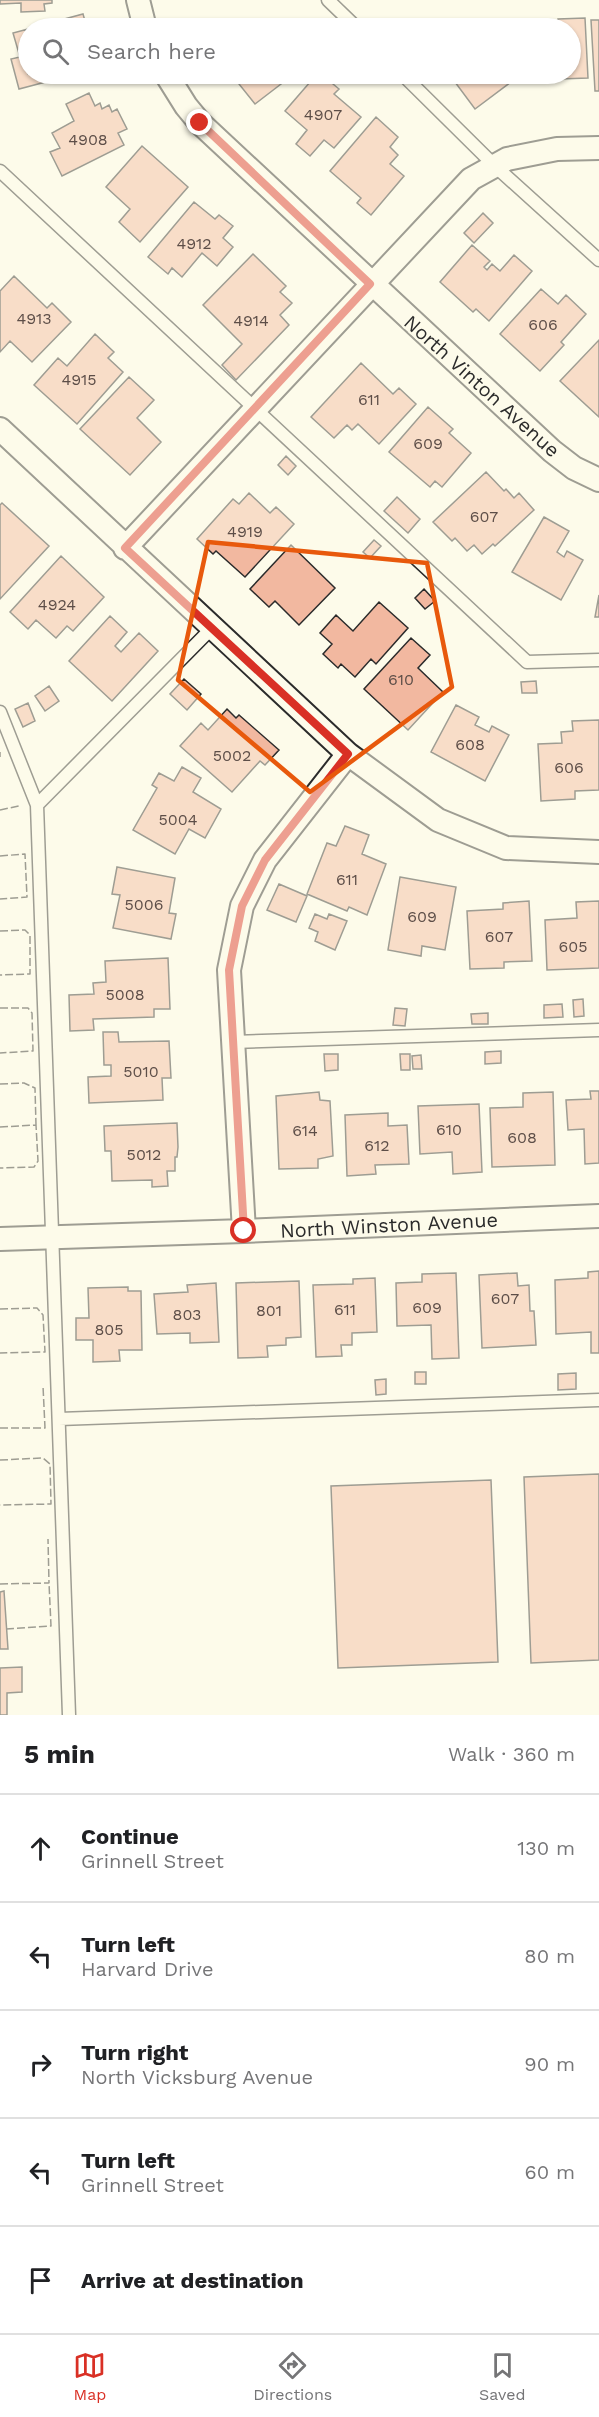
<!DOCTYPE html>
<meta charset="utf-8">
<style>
:root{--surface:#fff;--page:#f2f2f2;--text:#202124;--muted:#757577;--line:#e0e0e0;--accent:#d93025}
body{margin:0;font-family:"Work Sans",sans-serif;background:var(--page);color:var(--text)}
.stop{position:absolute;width:18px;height:18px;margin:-14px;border:4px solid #d93025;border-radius:50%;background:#fff}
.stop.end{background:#d93025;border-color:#fff;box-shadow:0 2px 6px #0008}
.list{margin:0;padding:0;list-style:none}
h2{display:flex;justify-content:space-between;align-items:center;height:78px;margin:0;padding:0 24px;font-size:26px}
h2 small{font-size:20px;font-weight:400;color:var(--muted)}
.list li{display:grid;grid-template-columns:39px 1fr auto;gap:18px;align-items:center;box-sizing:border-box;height:108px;padding:0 24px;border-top:2px solid var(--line)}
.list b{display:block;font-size:22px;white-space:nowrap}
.list p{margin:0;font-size:20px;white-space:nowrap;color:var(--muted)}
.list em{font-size:20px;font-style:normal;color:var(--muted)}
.icon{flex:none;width:33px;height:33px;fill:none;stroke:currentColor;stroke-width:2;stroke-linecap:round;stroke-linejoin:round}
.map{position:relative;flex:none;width:599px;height:1715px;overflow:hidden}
.search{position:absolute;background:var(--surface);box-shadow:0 2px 4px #0004;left:18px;right:18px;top:18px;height:66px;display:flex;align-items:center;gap:15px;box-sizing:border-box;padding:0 21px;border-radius:33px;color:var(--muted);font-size:22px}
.sheet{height:618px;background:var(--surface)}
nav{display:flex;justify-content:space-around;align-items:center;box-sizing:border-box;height:84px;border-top:2px solid var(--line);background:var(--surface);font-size:16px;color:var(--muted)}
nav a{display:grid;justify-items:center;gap:3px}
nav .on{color:var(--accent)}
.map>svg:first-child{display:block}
</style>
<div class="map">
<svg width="599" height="1715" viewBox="0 0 599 1715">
<rect width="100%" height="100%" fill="#fdfbea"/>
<!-- building -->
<path fill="#f2b8a0" stroke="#2b2b2b" stroke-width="1.5" d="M 0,0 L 52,0 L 52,3 L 44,4 L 45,11 L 21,12 L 21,3 L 0,4 Z
M 83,14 L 87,28 L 31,28 Z
M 585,18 L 588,78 L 560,79 L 559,74 L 570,74 L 570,28 L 559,28 L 558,19 Z
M 591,20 L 599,20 L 599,91 L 595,91 Z
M 28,29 L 28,74 L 76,74 L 19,89 L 11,59 L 20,57 L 13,33 Z
M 231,74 L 294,74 L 255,104 Z
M 317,74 L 321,74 L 339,89 L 334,94 L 361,117 L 334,148 L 324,140 L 310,156 L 296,144 L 307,130 L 285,111 Z
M 449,74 L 507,74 L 511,82 L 475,109 Z
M 526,74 L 547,74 L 547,76 L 526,77 Z
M 89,93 L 95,106 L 100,103 L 102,109 L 109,105 L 112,112 L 117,109 L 127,129 L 118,133 L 124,145 L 62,176 L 50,152 L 60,148 L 52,133 L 74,121 L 66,104 Z
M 376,117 L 398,137 L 390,147 L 398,155 L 390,164 L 404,176 L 371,215 L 357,203 L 361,198 L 330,171 Z
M 142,146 L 188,187 L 140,242 L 119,222 L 130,209 L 106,187 Z
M 194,202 L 215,219 L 219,215 L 233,226 L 223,238 L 233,247 L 217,266 L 202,253 L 182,277 L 172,268 L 168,274 L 148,257 Z
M 483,213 L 493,223 L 474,243 L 464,233 Z
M 472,245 L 490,261 L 484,267 L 487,270 L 492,264 L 500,271 L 514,255 L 532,271 L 489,321 L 476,309 L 473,312 L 440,282 Z
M 253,254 L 286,286 L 280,292 L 292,303 L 280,315 L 289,325 L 236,380 L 222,365 L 242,344 L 203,305 Z
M 14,276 L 47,308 L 52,303 L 71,322 L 32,362 L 10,341 L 0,352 L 0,291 Z
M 541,289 L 558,304 L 566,295 L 586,314 L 561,342 L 564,345 L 540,371 L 500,334 Z
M 95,334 L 114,352 L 108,358 L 123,372 L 77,424 L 34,385 L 58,358 L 67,366 Z
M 599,340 L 599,417 L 560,381 Z
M 361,363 L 393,394 L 399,388 L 416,404 L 379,444 L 358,424 L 352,430 L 347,425 L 334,438 L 311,417 Z
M 129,377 L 154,400 L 137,418 L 161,442 L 130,475 L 80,429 Z
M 428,407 L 453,429 L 449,433 L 471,453 L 442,487 L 435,481 L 430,487 L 389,452 Z
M 286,456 L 296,466 L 288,475 L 278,465 Z
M 486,472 L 504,491 L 506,489 L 514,498 L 519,493 L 534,510 L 495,546 L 493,544 L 482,554 L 474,545 L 467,551 L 455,538 L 452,541 L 433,522 Z
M 249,493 L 270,513 L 276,507 L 294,524 L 245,577 L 216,551 L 213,554 L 197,539 L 233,499 L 239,504 Z
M 397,497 L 420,519 L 408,533 L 384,511 Z
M 2,503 L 49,546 L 0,599 L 0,505 Z
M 544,517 L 569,531 L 557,552 L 564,557 L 567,551 L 583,560 L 561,600 L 512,572 Z
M 374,540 L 381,546 L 370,558 L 363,552 Z
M 291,545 L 335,588 L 299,625 L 275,601 L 269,607 L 250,589 Z
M 61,556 L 104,597 L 73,631 L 67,626 L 56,638 L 36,620 L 28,629 L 10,612 Z
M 424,589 L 435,601 L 425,609 L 415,598 Z
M 599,595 L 599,617 L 595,617 Z
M 379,602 L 408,628 L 376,664 L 371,659 L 355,677 L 341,664 L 338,668 L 323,654 L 332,644 L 320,633 L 336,615 L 353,631 Z
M 110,616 L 127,632 L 115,646 L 121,652 L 139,633 L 158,651 L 112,701 L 69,661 Z
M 411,638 L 430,655 L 418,668 L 443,692 L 408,730 L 364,689 Z
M 184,679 L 201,694 L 187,710 L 170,694 Z
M 536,681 L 537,693 L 522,693 L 521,682 Z
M 49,686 L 59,701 L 45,711 L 35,696 Z
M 28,703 L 35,721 L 23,727 L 15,709 Z
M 456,705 L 479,717 L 475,725 L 489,732 L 492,726 L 509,735 L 485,781 L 431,752 Z
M 227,709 L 236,718 L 239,715 L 279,750 L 265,765 L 260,761 L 232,792 L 180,746 L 201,723 L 208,730 Z
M 599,720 L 599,790 L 575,791 L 575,799 L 541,801 L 538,744 L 562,743 L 561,732 L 573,731 L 572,721 Z
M 182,767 L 201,778 L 193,792 L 221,809 L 205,838 L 189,829 L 175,854 L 133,830 L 157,788 L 152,785 L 159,773 L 174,781 Z
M 345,826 L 369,835 L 362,854 L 386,864 L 367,915 L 349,907 L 347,911 L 307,894 L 327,843 L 336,846 Z
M 117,867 L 175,878 L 169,913 L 176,914 L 171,939 L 113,928 L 120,895 L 112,894 Z
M 400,877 L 456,887 L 445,950 L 422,946 L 421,956 L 388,950 Z
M 279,884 L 307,896 L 296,922 L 267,910 Z
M 529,901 L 532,961 L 504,962 L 504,968 L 470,969 L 467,911 L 503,909 L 503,903 Z
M 599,901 L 599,968 L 547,970 L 545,920 L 577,918 L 576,902 Z
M 315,914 L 327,919 L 329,914 L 347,921 L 335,950 L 315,941 L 318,932 L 309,928 Z
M 168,958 L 170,1009 L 154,1009 L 154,1017 L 93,1019 L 94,1030 L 70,1031 L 69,995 L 94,994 L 93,983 L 106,982 L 105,961 Z
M 583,999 L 584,1016 L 574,1017 L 573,1000 Z
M 562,1004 L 563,1017 L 544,1018 L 544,1005 Z
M 395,1008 L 407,1009 L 405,1026 L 393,1025 Z
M 488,1013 L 488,1024 L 472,1024 L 471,1014 Z
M 103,1032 L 118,1032 L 119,1042 L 169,1041 L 171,1078 L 162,1078 L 163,1100 L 89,1103 L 88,1077 L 111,1076 L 111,1065 L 104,1065 Z
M 501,1051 L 501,1063 L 485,1064 L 485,1052 Z
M 324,1054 L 338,1054 L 338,1070 L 325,1071 Z
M 400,1054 L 410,1054 L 410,1070 L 401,1070 Z
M 421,1055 L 422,1069 L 413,1069 L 412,1056 Z
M 590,1091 L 599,1091 L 599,1163 L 585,1164 L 584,1129 L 568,1130 L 566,1100 L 591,1099 Z
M 319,1092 L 320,1100 L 330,1101 L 333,1156 L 318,1159 L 318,1168 L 279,1169 L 276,1096 Z
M 553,1092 L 555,1165 L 492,1167 L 490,1108 L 523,1107 L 523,1093 Z
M 479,1104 L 482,1172 L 453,1174 L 452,1152 L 420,1154 L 418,1106 Z
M 388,1113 L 388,1126 L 407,1125 L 409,1164 L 375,1165 L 376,1174 L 347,1176 L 345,1115 Z
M 177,1123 L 178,1147 L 177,1157 L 175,1157 L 175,1171 L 167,1171 L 168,1186 L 152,1187 L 152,1180 L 112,1181 L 111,1151 L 105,1151 L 104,1126 Z
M 599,1271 L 599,1353 L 591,1353 L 591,1332 L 556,1334 L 555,1280 L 588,1278 L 588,1272 Z
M 456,1273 L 459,1358 L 432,1359 L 431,1325 L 397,1326 L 396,1283 L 422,1282 L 422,1274 Z
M 517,1273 L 518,1286 L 529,1285 L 530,1311 L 534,1311 L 536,1345 L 482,1348 L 479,1275 Z
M 375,1278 L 377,1332 L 352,1333 L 352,1345 L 341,1345 L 342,1356 L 316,1357 L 313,1285 L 353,1284 L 353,1279 Z
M 299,1281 L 301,1337 L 286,1338 L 286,1345 L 267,1346 L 268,1357 L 238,1358 L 236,1283 Z
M 216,1283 L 219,1342 L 190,1343 L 190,1333 L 157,1334 L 154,1294 L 188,1292 L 187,1285 Z
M 128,1287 L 128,1291 L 141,1291 L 142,1350 L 119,1350 L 120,1361 L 93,1362 L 93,1340 L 76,1340 L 76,1318 L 89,1318 L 88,1288 Z
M 415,1372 L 426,1372 L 426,1384 L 415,1384 Z
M 576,1373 L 576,1389 L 558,1390 L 558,1374 Z
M 386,1379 L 386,1394 L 376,1395 L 375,1380 Z
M 599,1474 L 599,1660 L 531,1663 L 524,1477 Z
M 491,1480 L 498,1662 L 338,1668 L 331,1486 Z
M 4,1591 L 8,1649 L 0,1649 L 0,1592 Z
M 22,1667 L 22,1692 L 7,1693 L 7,1715 L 0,1715 L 0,1668 Z"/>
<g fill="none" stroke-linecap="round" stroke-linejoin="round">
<defs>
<path id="service" d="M 328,0 L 357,28
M 402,74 L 495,166 L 599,260
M 0,171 L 527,662 L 599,660
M 0,712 L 37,805 L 69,1715
M 37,805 L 212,628
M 233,1042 L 599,1030
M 59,1419 L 599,1400"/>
<path id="minor" d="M 138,0 L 145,28
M 166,74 L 186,106 L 200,123 L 552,451 L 574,468 L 599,480
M 0,429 L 348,754 L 438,820 L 506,848 L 599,852
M 125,548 L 471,179 L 507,159 L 557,149 L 599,148
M 244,1231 L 229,970 L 242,906 L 265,860 L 348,754
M 0,1239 L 244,1231 L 599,1216"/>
</defs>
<!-- service casing -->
<use href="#service" stroke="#2b2b2b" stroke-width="15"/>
<!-- minor casing -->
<use href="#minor" stroke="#2b2b2b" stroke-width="26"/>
<!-- service -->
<use href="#service" stroke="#fdfbea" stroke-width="12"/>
<!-- minor -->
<use href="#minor" stroke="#fdfbea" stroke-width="22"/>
<!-- fence -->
<path stroke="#2b2b2b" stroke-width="1.5" stroke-dasharray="8 3" stroke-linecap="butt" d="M 0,752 L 0,757
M 0,810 L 19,806
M 0,856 L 25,854 L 27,897 L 0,899
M 0,931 L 25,930 L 30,935 L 30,974 L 0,975
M 0,1008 L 28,1008 L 32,1013 L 33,1051 L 0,1053
M 0,1084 L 24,1083 L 35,1088 L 36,1125
M 0,1127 L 36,1125 L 38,1161 L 34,1167 L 0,1168
M 0,1309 L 37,1308 L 43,1315 L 45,1352 L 0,1353
M 0,1428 L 45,1428 L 43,1386
M 0,1460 L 43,1458 L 50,1464 L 51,1504 L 0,1505
M 0,1584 L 49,1583 L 48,1539
M 6,1629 L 51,1626 L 49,1583"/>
</g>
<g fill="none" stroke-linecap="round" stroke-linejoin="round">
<!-- route -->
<path stroke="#d93025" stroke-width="8" d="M 200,123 L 370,284 L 125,548 L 348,754 L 265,860 L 242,906 L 229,970 L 244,1231"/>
</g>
<!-- marked area -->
<path d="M0 0H599V1715H0ZM 208,542 L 427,563 L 452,687 L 310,792 L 178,680 Z" fill="#fdfbea" fill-opacity=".55" fill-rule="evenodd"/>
<path fill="none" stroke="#e8590c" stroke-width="4.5" stroke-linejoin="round" d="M 208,542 L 427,563 L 452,687 L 310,792 L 178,680 Z"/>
<g text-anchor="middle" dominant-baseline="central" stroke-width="4.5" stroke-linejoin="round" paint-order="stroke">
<!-- number labels -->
<g font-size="16" fill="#5d4e48">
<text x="323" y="114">4907</text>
<text x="88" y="139">4908</text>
<text x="194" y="243">4912</text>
<text x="34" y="318">4913</text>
<text x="251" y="320">4914</text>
<text x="543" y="324">606</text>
<text x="79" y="379">4915</text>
<text x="369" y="399">611</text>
<text x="428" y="443">609</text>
<text x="484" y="516">607</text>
<text x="245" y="531">4919</text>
<text x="57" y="604">4924</text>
<text x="401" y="679">610</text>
<text x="470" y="744">608</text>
<text x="232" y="755">5002</text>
<text x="569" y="767">606</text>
<text x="178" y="819">5004</text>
<text x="347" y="879">611</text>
<text x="144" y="904">5006</text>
<text x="422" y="916">609</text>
<text x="499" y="936">607</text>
<text x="573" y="946">605</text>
<text x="125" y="994">5008</text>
<text x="141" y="1071">5010</text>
<text x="449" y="1129">610</text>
<text x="305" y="1130">614</text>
<text x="522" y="1137">608</text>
<text x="377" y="1145">612</text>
<text x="144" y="1154">5012</text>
<text x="505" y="1298">607</text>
<text x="427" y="1307">609</text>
<text x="345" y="1309">611</text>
<text x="269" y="1310">801</text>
<text x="187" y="1314">803</text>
<text x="109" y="1329">805</text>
</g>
<!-- street labels -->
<g font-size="20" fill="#2b2b2b" stroke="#fdfbea">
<text transform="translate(482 386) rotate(42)">North Vinton Avenue</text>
<text transform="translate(389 1225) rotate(-3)">North Winston Avenue</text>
</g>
</g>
</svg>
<div class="stop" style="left:244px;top:1231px"></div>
<div class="stop end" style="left:200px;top:123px"></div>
<div class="search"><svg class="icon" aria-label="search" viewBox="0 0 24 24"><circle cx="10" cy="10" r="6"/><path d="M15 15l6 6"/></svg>Search here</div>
</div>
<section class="sheet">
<h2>5 min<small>Walk · 360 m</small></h2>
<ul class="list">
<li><svg class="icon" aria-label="ahead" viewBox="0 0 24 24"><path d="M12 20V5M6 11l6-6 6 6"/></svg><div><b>Continue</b><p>Grinnell Street</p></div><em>130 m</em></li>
<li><svg class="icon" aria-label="left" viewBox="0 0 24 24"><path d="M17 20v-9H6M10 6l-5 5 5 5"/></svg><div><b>Turn left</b><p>Harvard Drive</p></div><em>80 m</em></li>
<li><svg class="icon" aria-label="right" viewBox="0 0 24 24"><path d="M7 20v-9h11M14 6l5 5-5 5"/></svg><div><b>Turn right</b><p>North Vicksburg Avenue</p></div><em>90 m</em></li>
<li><svg class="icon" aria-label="left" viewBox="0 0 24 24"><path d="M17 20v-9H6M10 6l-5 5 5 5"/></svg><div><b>Turn left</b><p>Grinnell Street</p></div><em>60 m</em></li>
<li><svg class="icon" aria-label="arrive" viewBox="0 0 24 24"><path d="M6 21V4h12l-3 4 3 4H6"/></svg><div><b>Arrive at destination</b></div></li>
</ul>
</section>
<nav>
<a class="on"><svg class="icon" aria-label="map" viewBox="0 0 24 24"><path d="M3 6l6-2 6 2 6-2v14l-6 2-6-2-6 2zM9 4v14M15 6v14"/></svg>Map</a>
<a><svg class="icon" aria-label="directions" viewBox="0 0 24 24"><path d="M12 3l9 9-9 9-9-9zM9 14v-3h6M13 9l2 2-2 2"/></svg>Directions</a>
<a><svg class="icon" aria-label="saved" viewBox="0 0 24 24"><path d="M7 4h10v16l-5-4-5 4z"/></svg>Saved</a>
</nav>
